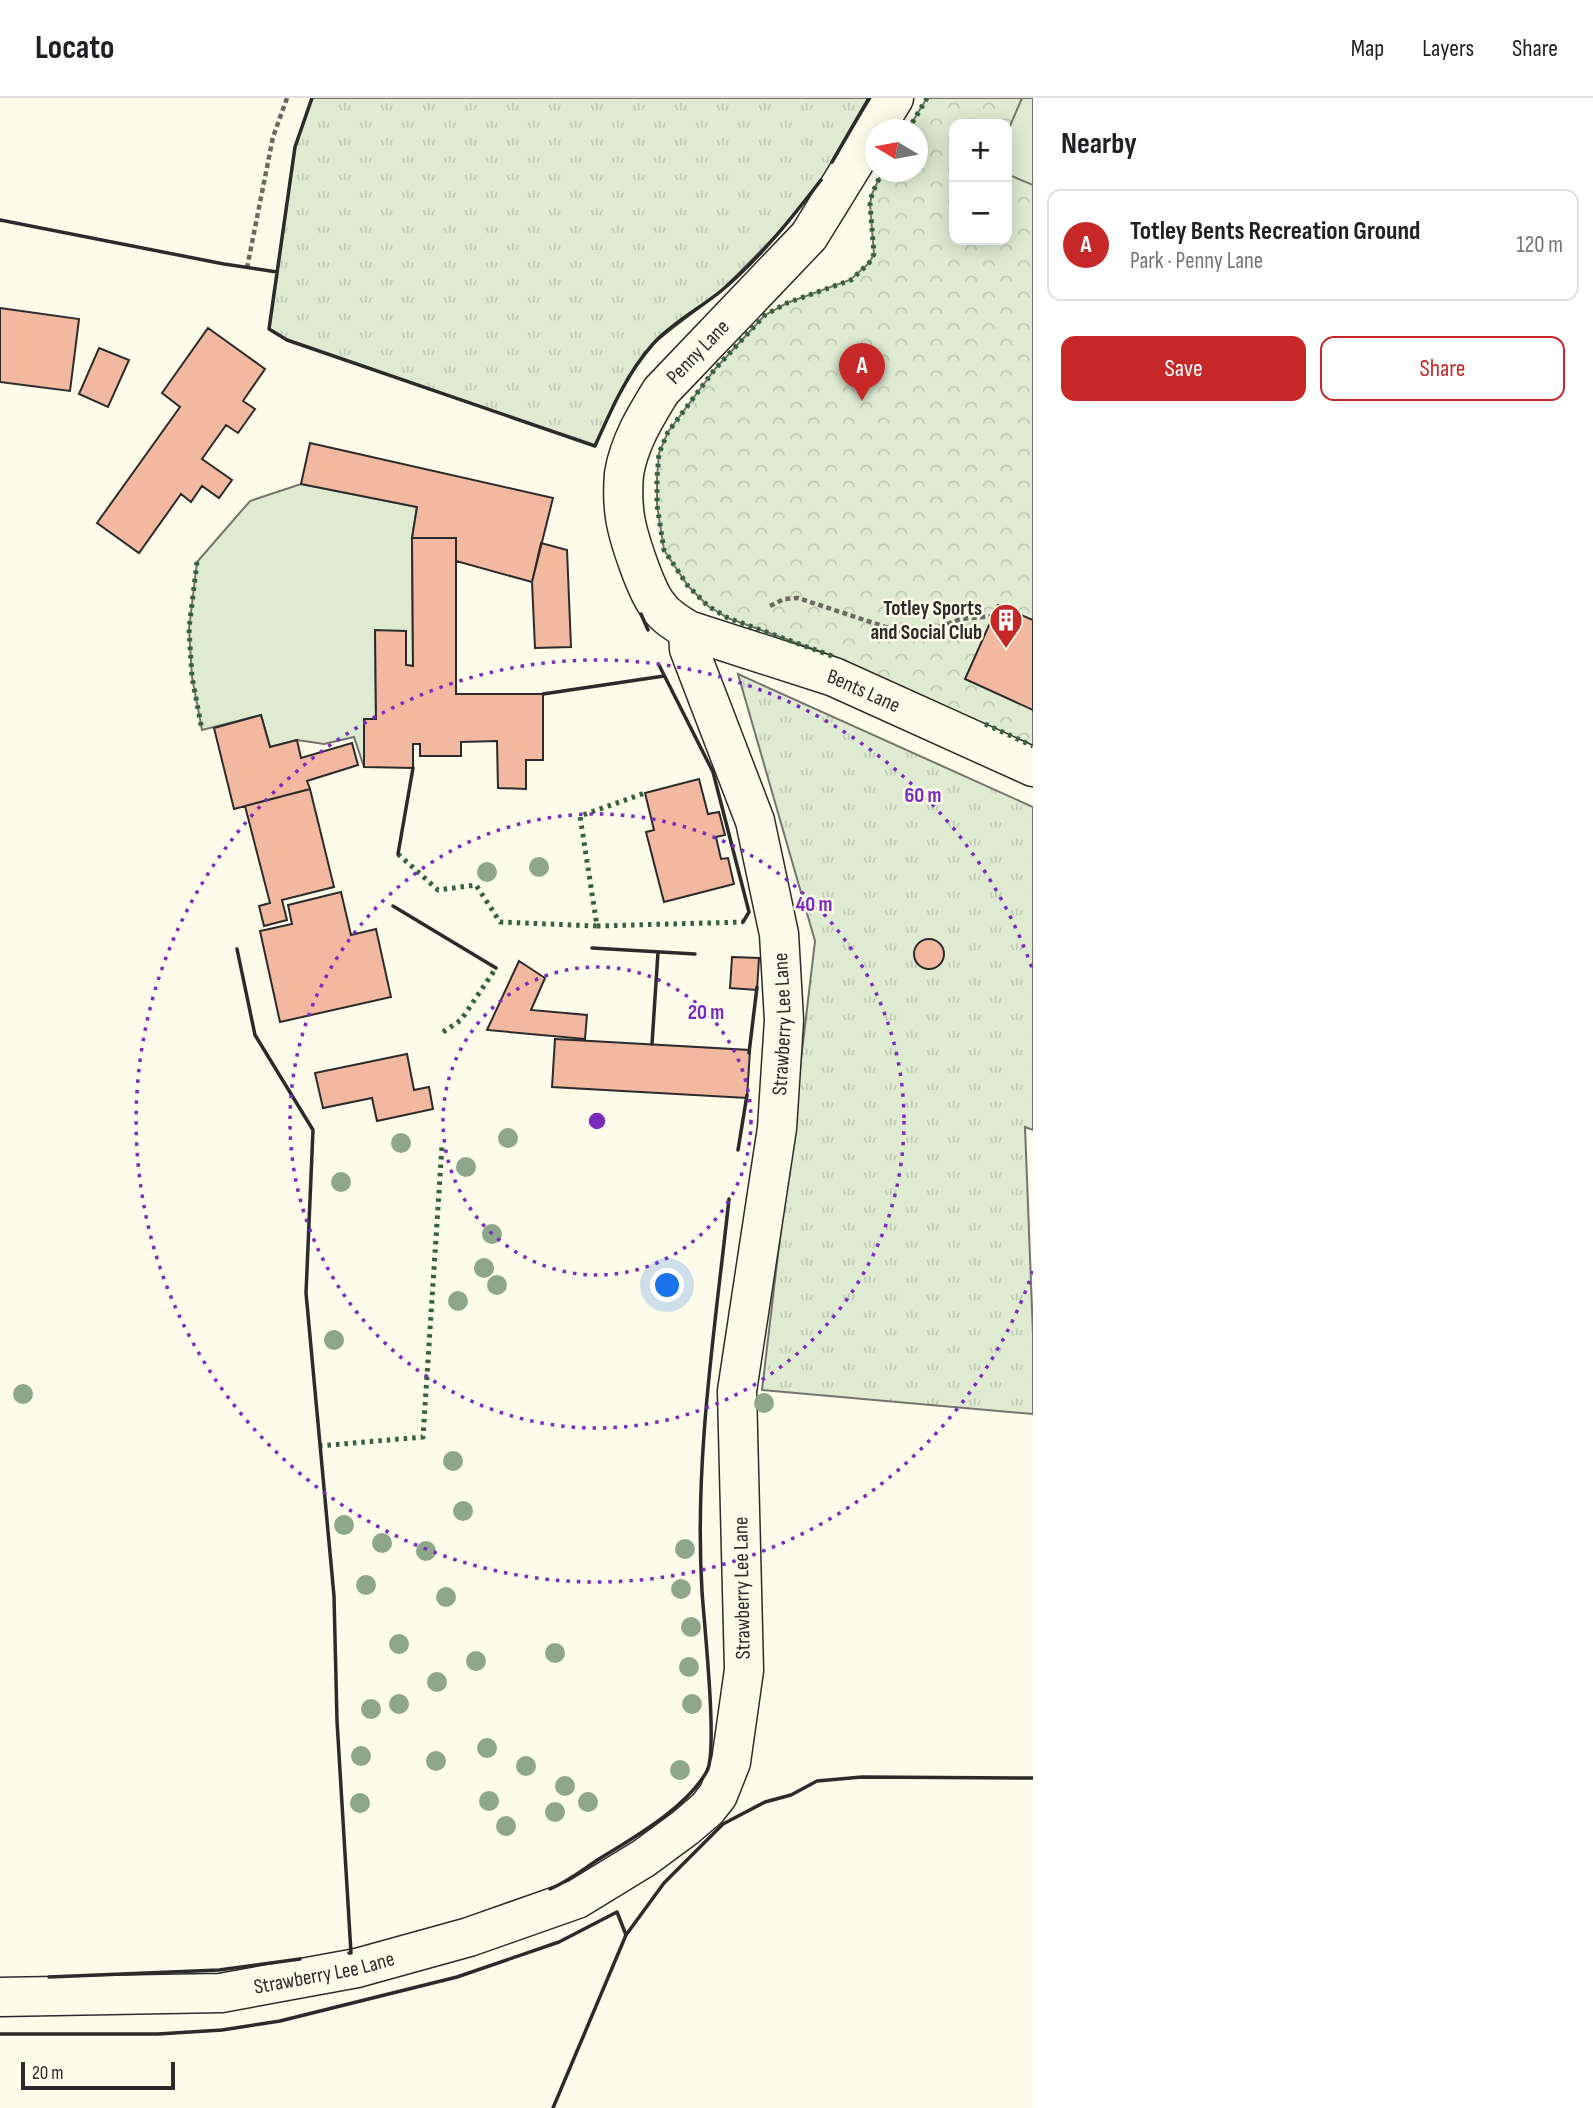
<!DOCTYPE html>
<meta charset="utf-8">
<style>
:root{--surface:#fff;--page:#f2f2f2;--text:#202124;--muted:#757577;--line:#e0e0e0;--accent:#c62828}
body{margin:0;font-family:"Sofia Sans Condensed",sans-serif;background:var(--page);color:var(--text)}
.controls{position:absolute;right:21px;top:21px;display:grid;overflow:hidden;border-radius:14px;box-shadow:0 4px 18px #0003}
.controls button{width:63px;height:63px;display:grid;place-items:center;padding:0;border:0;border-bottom:2px solid var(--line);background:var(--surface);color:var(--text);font:35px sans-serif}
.compass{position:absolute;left:865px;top:21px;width:63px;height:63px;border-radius:50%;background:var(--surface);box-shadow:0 4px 18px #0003;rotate:280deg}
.scale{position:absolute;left:21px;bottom:18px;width:154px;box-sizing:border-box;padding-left:7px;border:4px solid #2b2b2b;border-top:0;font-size:19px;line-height:24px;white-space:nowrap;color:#2b2b2b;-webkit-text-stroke:5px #fdfbea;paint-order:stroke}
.you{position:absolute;left:668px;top:1188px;width:24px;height:24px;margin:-18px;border:5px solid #fff;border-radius:50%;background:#1a73e8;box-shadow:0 0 0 10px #1a73e833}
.badge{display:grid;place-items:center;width:46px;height:46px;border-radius:50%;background:var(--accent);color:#fff;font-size:23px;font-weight:700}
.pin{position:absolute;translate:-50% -58px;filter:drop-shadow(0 2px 4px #0008)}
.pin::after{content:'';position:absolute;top:37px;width:24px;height:21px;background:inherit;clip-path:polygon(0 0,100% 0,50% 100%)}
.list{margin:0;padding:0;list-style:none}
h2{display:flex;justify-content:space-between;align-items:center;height:91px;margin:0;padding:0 28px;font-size:30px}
h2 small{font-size:23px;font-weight:400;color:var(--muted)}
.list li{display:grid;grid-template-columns:46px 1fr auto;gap:21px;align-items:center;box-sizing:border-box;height:112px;margin:0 14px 14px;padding:0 14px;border:2px solid var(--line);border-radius:14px}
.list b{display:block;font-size:26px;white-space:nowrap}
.list p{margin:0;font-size:23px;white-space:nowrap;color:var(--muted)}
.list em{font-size:23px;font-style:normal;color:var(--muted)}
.actions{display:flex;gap:14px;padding:21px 28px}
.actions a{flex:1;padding:16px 0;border:2px solid var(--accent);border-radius:14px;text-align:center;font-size:24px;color:var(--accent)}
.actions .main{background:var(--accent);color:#fff}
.map{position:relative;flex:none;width:1033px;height:2010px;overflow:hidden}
header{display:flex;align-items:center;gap:42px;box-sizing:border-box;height:98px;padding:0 35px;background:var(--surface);border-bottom:2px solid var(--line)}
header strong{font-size:33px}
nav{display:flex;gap:38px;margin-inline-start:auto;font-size:24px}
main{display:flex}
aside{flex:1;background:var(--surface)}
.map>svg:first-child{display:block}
</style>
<header>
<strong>Locato</strong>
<nav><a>Map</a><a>Layers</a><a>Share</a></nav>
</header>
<main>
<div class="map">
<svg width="1033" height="2010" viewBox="0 0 1033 2010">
<defs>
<pattern id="grass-tufts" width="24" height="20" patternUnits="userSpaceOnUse" patternTransform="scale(1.75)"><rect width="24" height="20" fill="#deebd1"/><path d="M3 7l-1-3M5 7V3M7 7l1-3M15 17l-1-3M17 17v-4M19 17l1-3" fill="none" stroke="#bfcab4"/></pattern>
<pattern id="park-crowns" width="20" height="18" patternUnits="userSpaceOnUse" patternTransform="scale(1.75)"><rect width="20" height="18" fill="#deebd1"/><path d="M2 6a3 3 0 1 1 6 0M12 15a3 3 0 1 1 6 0" fill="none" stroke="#bfcab4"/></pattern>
</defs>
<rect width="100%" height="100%" fill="#fdfbea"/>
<!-- grass -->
<path fill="url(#grass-tufts)" stroke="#74746e" stroke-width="2" d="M 312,0 L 869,0 L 822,81 L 786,127 L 722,192 L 655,244 L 634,271 L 614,306 L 595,348 L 287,242 L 269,231 L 295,49 Z
M 738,576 L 1033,709 L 1033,1032 L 1025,1029 L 1033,1237 L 1033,1316 L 762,1292 L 815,843 Z"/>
<!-- park -->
<path fill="url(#park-crowns)" stroke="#74746e" stroke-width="2" fill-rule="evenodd" d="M 927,0 L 1033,0 L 1033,648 L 838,560 L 728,520 L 708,508 L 688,488 L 664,452 L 657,407 L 657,380 L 659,355 L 668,334 L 715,271 L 765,217 L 787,205 L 850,182 L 869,165 L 874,156 L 870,106 L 872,96 L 882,74 L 918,74 L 918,32 L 908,31 ZM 954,26 L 1007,26 L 1007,142 L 954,142 Z"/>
<!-- garden -->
<path fill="#deebd1" stroke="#74746e" stroke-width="2" d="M 1022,0 L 1033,0 L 1033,87 L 1007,76 L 1007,35 Z
M 301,386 L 417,409 L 412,440 L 413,568 L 406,567 L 406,533 L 375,533 L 376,621 L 364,622 L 364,669 L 354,639 L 324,646 L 297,642 L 270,649 L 261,617 L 202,632 L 192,579 L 189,531 L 197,464 L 250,403 Z"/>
<!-- building -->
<path fill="#f2b8a0" stroke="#2b2b2b" stroke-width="2" d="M 0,210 L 79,221 L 70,293 L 0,284 Z
M 208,230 L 265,271 L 243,303 L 255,311 L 238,335 L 226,327 L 202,361 L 232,382 L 219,400 L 202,388 L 191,404 L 181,396 L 139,455 L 97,425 L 180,309 L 162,295 Z
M 99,250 L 129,262 L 108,309 L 79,296 Z
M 310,345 L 553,400 L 532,484 L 456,463 L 456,440 L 412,440 L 417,409 L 301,386 Z
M 412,440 L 456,440 L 456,596 L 543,596 L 543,662 L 526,662 L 526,691 L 498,690 L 497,643 L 461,644 L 461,658 L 420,658 L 420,646 L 413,646 L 413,670 L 364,669 L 364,621 L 376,621 L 375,532 L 406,533 L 406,567 L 413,568 Z
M 541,445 L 567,452 L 571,549 L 535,550 L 532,484 Z
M 998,507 L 1033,522 L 1033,612 L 965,581 Z
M 261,617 L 270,649 L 297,642 L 301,660 L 352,645 L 358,667 L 307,683 L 310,691 L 234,711 L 214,630 Z
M 699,681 L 708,716 L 719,714 L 725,737 L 716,739 L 721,761 L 728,760 L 734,786 L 664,804 L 646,734 L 654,732 L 645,695 Z
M 310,691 L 334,789 L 282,802 L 287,822 L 264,828 L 259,808 L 270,805 L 245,708 Z
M 341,794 L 351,837 L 376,831 L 391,899 L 280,924 L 260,833 L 292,826 L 288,807 Z
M914 856a15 15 0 1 1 30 0a15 15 0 1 1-30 0Z
M 732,859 L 759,860 L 757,892 L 730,890 Z
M 519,863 L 545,880 L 531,912 L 587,917 L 585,941 L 487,932 Z
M 555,941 L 750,952 L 747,1000 L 552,989 Z
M 407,956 L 414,992 L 429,989 L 433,1011 L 377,1023 L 372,1000 L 323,1010 L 315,975 Z"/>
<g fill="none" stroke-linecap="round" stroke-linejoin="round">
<defs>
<g id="minor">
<path id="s1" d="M 894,0 L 809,138 L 661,293 C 645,319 629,345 624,376 C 623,388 623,406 625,419 C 628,439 646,494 659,509 C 666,519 678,526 688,532 L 834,579 L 1033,669"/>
<path id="s2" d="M 0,1899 L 221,1895 L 357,1870 L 469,1839 L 577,1801 L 644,1760 L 686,1729 L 707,1711 L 718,1697 L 731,1664 L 744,1572 L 737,1293 L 777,1030 L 784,922 L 779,836 L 755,723 L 689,551 L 688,532"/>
</g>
</defs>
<!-- minor casing -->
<use href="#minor" stroke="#2b2b2b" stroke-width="41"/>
<!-- path -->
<path stroke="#6a6964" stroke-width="4.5" stroke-dasharray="5 3.5" stroke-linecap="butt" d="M 247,170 L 273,39 L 287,0
M 770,508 L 784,501 L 798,500 L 913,538 L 961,521 L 994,518"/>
<!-- minor -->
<use href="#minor" stroke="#fdfbea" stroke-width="38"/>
<!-- hedge -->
<path stroke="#34623c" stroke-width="5" stroke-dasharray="3.5 5" stroke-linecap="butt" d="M 908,32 L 927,0
M 197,464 L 189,531 L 192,579 L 202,632
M 832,558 L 728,520 L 708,508 L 688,488 L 664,452 L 657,407 L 657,380 L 659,355 L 668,334 L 715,271 L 765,217 L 787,205 L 851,182 L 869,165 L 874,156 L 870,106 L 872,96 L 882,74
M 985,626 L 1033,648
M 398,756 L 438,792 L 476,787 L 500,824 L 597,828 L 580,718 L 645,695
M 597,828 L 743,824
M 443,934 L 461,922 L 496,870
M 319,1348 L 423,1339 L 442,1048"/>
<!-- wall -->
<path stroke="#2b2b2b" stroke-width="3.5" d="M 312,0 L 295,49 L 269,231 L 287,242 L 595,348 C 611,312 627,275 653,246 C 672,225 699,211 721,193 C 759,161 791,121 821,82
M 832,64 L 869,0
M 0,122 L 224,166 L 277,174
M 641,516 L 648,532
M 659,567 L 713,674 L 749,814 L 743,824
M 543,596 L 664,578
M 398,756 L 413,670
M 393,808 L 496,870
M 592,850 L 695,856
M 237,851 L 255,937 L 313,1032 L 306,1195 L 334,1498 L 337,1623 L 351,1855 L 349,1855
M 652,946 L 658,854
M 749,955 L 757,889
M 738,1052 L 747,997
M 550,1791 C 567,1784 581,1773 596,1763 C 631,1741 686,1711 707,1673 C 718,1652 704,1525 702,1493 C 694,1362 715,1231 729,1101
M 49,1879 L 219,1872 L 300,1861
M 0,1936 L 158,1936 L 222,1932 L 280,1923 L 457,1879 L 559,1844 L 617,1814 L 626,1837
M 553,2010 L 626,1837 L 664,1785 L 723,1726 L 765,1704 L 791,1697 L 817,1683 L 862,1679 L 1033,1680"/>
</g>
<!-- trees -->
<g fill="#8ea78a">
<circle cx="539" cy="769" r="10"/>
<circle cx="487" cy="774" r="10"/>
<circle cx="508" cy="1040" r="10"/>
<circle cx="401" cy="1045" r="10"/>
<circle cx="466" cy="1069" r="10"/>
<circle cx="341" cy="1084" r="10"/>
<circle cx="492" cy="1136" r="10"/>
<circle cx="484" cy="1170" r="10"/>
<circle cx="497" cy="1187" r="10"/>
<circle cx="458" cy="1203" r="10"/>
<circle cx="334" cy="1242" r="10"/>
<circle cx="23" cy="1296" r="10"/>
<circle cx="764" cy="1305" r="10"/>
<circle cx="453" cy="1363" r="10"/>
<circle cx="463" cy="1413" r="10"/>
<circle cx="344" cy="1427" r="10"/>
<circle cx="382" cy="1445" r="10"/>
<circle cx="685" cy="1451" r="10"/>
<circle cx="426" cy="1453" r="10"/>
<circle cx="366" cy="1487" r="10"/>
<circle cx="681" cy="1491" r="10"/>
<circle cx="446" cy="1499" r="10"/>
<circle cx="691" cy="1529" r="10"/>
<circle cx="399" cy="1546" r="10"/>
<circle cx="555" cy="1555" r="10"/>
<circle cx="476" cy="1563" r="10"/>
<circle cx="689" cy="1569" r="10"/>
<circle cx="437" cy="1584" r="10"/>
<circle cx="399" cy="1606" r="10"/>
<circle cx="692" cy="1606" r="10"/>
<circle cx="371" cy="1611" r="10"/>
<circle cx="487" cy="1650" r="10"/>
<circle cx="361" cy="1658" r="10"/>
<circle cx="436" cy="1663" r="10"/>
<circle cx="526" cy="1668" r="10"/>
<circle cx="680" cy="1672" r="10"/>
<circle cx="565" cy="1688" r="10"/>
<circle cx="489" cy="1703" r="10"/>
<circle cx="588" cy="1704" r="10"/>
<circle cx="360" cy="1705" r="10"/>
<circle cx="555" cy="1714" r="10"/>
<circle cx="506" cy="1728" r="10"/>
</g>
<!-- distance rings -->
<g fill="none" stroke="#7b2cbf" stroke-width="3.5" stroke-dasharray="3.5 7">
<circle cx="597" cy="1023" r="154"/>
<circle cx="597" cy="1023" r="307"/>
<path d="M1033 1173A461 461 0 1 1 1033 873"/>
</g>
<!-- icons -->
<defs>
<symbol id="building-pin" viewBox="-11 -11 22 30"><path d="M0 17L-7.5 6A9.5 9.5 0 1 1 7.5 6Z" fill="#c62828" stroke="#fdfbea"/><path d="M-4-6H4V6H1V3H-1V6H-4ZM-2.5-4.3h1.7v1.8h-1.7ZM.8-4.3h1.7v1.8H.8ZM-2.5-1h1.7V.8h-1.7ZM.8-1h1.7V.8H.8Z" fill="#fff"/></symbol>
</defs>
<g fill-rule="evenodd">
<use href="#building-pin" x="987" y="503" width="38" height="52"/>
</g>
<g text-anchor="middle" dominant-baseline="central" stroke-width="5" stroke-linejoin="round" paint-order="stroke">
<!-- street labels -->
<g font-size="21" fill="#2b2b2b" stroke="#fdfbea">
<text transform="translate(698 254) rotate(-46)">Penny Lane</text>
<text stroke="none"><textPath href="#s1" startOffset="831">Bents Lane</textPath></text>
<text stroke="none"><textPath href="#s2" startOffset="1544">Strawberry Lee Lane</textPath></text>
<text transform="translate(742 1490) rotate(-91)">Strawberry Lee Lane</text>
<text stroke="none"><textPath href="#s2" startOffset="326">Strawberry Lee Lane</textPath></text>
</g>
<!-- poi labels -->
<g font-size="21" font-weight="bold" fill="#2b2b2b" stroke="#fdfbea" text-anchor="end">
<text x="982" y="510">Totley Sports<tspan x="982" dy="24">and Social Club</tspan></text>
</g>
</g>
<circle cx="597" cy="1023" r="10" fill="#7b2cbf" stroke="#fdfbea" stroke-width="3.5"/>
<g font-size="21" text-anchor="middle" font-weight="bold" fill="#7b2cbf" stroke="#fdfbea" stroke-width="5" stroke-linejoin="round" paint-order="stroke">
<text x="923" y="704">60 m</text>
<text x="814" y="813">40 m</text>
<text x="706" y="921">20 m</text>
</g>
</svg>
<div class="controls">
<button>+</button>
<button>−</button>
</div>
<svg class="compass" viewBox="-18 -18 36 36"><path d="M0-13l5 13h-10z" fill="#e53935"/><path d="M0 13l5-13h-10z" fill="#757577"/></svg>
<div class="scale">20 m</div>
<div class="you"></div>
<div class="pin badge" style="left:862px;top:303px">A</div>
</div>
<aside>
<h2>Nearby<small></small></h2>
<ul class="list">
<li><span class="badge">A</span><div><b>Totley Bents Recreation Ground</b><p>Park · Penny Lane</p></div><em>120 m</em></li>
</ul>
<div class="actions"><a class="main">Save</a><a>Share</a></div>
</aside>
</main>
